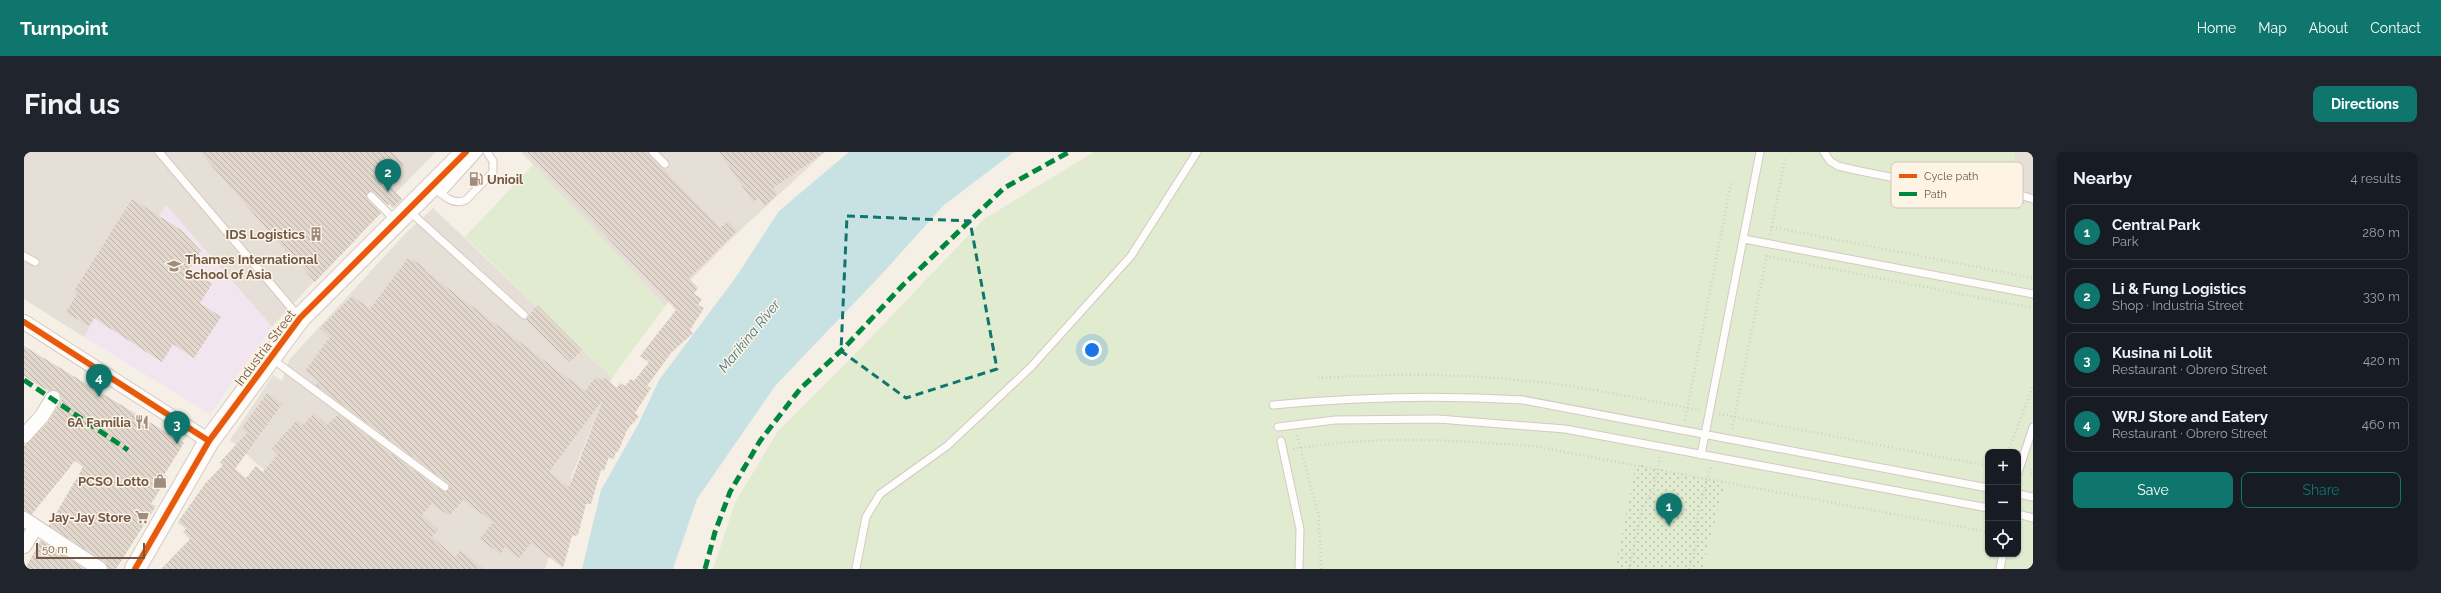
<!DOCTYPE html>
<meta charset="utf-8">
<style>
:root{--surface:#171b24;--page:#20242c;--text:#f1f3f6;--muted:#9ea1a6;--line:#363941;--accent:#0f766e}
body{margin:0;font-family:Raleway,sans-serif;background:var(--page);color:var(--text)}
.controls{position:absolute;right:12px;bottom:12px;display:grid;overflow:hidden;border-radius:8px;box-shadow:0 1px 3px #0004}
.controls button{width:36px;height:36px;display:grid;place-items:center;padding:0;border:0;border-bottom:1px solid var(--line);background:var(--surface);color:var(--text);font:20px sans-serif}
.scale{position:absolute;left:12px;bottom:10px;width:109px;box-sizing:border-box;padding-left:4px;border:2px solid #705748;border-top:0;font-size:11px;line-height:14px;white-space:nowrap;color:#705748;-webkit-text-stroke:3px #fef4e5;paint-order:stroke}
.you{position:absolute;left:1068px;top:198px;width:14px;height:14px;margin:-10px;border:3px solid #fff;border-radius:50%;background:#1a73e8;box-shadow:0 0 0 6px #1a73e833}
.badge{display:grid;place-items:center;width:26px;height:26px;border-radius:50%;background:var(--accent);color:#fff;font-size:13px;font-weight:700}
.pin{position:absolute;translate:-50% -33px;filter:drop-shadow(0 1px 2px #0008)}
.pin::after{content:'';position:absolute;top:21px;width:14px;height:12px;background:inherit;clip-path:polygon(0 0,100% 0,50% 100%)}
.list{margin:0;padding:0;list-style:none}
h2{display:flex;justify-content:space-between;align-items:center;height:52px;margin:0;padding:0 16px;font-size:17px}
h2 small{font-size:13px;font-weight:400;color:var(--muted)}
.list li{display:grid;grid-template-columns:26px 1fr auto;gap:12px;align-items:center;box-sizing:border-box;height:56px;margin:0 8px 8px;padding:0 8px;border:1px solid var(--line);border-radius:8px}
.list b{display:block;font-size:15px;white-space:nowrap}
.list p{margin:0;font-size:13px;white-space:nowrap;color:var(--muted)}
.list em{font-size:13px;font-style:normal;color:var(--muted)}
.actions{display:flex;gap:8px;padding:12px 16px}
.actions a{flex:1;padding:9px 0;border:1px solid var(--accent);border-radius:8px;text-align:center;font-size:14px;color:var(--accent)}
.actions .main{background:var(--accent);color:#fff}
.icon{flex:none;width:22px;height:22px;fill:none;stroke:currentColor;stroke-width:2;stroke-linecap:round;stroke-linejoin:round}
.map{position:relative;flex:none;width:2009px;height:417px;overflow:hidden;border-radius:8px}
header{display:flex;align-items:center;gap:24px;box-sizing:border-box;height:56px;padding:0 20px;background:var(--accent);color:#fff}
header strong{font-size:19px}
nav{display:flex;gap:22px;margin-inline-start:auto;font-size:14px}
.intro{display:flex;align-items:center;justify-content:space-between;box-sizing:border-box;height:96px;padding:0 24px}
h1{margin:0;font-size:28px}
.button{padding:10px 18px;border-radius:8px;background:var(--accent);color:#fff;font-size:14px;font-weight:700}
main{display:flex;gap:24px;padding:0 24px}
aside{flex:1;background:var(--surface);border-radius:8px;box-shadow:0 1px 3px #0004}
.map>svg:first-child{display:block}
</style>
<header>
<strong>Turnpoint</strong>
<nav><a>Home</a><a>Map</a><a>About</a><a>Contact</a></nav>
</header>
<div class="intro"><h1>Find us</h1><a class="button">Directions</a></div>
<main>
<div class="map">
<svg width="2009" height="417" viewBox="0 0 2009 417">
<defs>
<pattern id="park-dots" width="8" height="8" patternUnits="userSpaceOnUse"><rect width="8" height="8" fill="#e0ebd0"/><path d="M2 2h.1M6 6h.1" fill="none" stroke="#bac1ab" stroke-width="1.8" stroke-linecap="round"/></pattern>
<pattern id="building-back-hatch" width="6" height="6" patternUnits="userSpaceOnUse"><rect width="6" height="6" fill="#e1d7cd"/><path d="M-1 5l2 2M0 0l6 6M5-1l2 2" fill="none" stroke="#bbb1a8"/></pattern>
</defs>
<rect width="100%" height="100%" fill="#f5efe5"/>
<!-- industrial -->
<path fill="#e6dfd7" d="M 0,0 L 412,0 L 358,55 L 248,175 L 142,53 L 60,185 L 0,147 Z
M 497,0 L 801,0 L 711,83 L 641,154 Z
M 1991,0 L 2009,0 L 2009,51 L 1990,51 Z
M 409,56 L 588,226 L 547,325 L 547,334 L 521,417 L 353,417 L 206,288 L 249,223 L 258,229 L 265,208 L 381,82 Z"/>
<!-- education -->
<path fill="#f1e5ef" d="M 142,53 L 248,175 L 186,262 L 60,185 Z"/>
<!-- green -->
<path fill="#e0ebd0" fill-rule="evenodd" d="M 1070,0 L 1991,0 L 1990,51 L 2009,51 L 2009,417 L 689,417 L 711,351 L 754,279 L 835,198 L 960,67 ZM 1964,300 L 1994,300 L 1994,402 L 1964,402 Z
M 509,13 L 641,154 L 588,226 L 441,85 Z"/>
<!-- park -->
<path fill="url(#park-dots)" d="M 1612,312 L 1701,331 L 1678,417 L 1591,417 Z"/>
<!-- water -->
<path fill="#c8e2e4" d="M 825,0 L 990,0 L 920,53 L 856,124 L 751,234 L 673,347 L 649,417 L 558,417 L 577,338 L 615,271 L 635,228 L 712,125 L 755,59 Z"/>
<!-- building -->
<path fill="url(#building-back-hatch)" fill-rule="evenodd" d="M 176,0 L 368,0 L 380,13 L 366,24 L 370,29 L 365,33 L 378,47 L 369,56 L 365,52 L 364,53 L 350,40 L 344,40 L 343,47 L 357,61 L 291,130 L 266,101 L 265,103 Z
M 503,0 L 624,0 L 696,76 L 704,69 L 713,79 L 665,126 L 674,136 L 670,142 L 678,147 L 674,153 L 680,156 L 666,178 L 669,181 L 647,201 L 623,234 L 627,236 L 611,261 L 615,264 L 603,278 L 594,300 L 592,299 L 590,307 L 585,305 L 580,319 L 577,318 L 567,352 L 562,352 L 554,383 L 548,384 L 539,416 L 507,391 L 495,406 L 481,395 L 476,402 L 456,387 L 469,370 L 439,348 L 425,364 L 408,351 L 398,363 L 414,378 L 408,385 L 431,405 L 437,398 L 459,417 L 137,417 L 166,387 L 159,380 L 162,377 L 154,370 L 180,333 L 199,313 L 196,310 L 223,281 L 218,276 L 243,241 L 258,252 L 211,317 L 222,326 L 232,314 L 239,320 L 254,302 L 248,296 L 273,268 L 279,273 L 290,261 L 303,273 L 314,262 L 418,339 L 425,338 L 424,331 L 292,233 L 295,229 L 281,219 L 306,185 L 296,176 L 328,144 L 346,157 L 384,106 L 387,109 L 388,107 L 402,117 L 401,119 L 561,239 L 572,225 L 578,229 L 581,226 L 593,236 L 596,231 L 601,234 L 607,227 L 610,229 L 625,210 L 616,204 L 652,158 ZM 577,250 L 578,250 L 545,335 L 525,320 Z
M 695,0 L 801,0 L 749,36 L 753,42 L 741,54 L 735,46 L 729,50 Z
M 108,47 L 157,78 L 177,99 L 165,117 L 188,132 L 176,151 L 197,165 L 170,206 L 149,192 L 138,210 L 70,166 L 64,174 L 42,160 L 53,142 L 50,139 Z
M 513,153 L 558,198 L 546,210 L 502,168 Z
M 0,194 L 160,291 L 140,323 L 144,325 L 127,352 L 132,354 L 92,417 L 84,417 L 81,410 L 25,374 L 59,315 L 51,309 L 8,362 L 0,359 L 0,294 L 24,270 L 38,247 L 34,239 L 24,239 L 0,224 Z
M 17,388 L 61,417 L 1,417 Z"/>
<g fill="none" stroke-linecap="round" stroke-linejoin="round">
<defs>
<path id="lane" d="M 135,0 L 275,165
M 629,0 L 641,12
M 1800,0 L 1806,9 L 1814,14 L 1831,18 L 1886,29 L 1941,29 L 1964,33 L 2009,47
M 411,34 C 419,44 429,54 442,48 L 469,20 L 469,9 L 463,0
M 417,42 L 455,0
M 347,44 L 372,69
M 384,58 L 500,163
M 1720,87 L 2009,142
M 0,104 L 11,110
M 247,206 L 421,335
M 1249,253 C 1333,245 1415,243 1499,248 L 1964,336
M 1254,275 L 1311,268 L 1414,267 L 1541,277 L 1964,356
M 1257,289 L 1276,377 L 1275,417
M 1677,303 L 1736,0
M 1994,321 L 2009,275
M 1994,342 L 2009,345
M 1994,362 L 2009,366
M 832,416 L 842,365 L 856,342 L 923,294 L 1007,215 L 1107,104 L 1173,0
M 1976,417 L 1979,402"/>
<path id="street" d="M 0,170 L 185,289
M 0,284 L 18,264 L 29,246
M 0,367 L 76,417
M 0,394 L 11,376"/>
<path id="secondary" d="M 111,417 L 185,289 L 276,166 L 442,0"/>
</defs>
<!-- lane casing -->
<use href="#lane" stroke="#d3cac1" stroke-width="9"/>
<!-- street casing -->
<use href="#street" stroke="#d3cac1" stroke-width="16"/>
<!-- secondary casing -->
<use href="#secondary" stroke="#d5cbc2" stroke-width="22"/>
<!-- path -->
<path stroke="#d6cec8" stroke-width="2.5" stroke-dasharray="1 3" stroke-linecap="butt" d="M 1748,75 L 2009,126
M 1746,83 L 1761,7
M 1742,104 L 2009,156
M 1294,226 C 1364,222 1433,221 1503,229 C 1561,234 1619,248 1676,258
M 1695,262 L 1964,314
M 1661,268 L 1707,31
M 1708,277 L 1743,102
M 1273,283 L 1295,365 L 1297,417
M 1269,297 C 1349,283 1428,288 1509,294 L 1964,380
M 1984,300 L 2009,234
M 2007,322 L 2009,317
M 1605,417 L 1618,358 L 1630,336 L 1636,305
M 1665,417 L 1674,389 L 1671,372 L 1687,315"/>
<!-- lane -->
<use href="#lane" stroke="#fefdfb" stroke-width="7"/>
<!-- street -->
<use href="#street" stroke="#fefdfb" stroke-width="14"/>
<!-- secondary -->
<use href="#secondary" stroke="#fefdfb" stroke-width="20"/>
<!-- quiet -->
<path stroke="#00873e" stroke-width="5" stroke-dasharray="10 5" stroke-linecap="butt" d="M 0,228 L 104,298
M 681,417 L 691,380 L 706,340 L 736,289 L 776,237 L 822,194 L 879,133 L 980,36 L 1045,0"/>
<defs>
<path id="cycleway" d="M 0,170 L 185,289
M 111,417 L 185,289 L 276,166 L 442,0"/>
</defs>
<!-- cycleway casing -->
<use href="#cycleway" stroke="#fef4e5" stroke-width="8"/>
<!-- cycleway -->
<use href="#cycleway" stroke="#e8590c" stroke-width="6"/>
</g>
<!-- marked area -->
<path fill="none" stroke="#0f766e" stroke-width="3" stroke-dasharray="8 5" stroke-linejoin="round" d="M 823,64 L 946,69 L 973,217 L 882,246 L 817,199 Z"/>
<!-- icons -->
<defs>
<symbol id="fuel-bare" viewBox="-9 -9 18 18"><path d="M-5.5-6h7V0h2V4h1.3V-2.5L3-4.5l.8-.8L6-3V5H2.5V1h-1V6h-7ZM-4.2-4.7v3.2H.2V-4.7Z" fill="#9f8c7f" stroke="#fef4e5" stroke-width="2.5" paint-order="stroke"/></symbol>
<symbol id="building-bare" viewBox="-9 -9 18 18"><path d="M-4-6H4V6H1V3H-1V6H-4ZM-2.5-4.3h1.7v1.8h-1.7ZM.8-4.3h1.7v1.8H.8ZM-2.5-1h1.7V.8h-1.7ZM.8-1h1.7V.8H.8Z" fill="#9f8c7f" stroke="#fef4e5" stroke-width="2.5" paint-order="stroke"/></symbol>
<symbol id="school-bare" viewBox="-9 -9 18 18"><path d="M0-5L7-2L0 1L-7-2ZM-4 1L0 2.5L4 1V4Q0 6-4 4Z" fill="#9f8c7f" stroke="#fef4e5" stroke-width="2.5" paint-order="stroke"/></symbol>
<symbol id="restaurant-bare" viewBox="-9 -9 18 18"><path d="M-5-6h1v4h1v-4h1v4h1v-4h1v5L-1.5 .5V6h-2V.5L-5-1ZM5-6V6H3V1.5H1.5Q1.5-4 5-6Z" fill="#9f8c7f" stroke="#fef4e5" stroke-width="2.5" paint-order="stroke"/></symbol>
<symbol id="shop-bare" viewBox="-9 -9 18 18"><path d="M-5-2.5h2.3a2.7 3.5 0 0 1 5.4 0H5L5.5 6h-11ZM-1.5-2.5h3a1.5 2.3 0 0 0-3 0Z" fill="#9f8c7f" stroke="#fef4e5" stroke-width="2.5" paint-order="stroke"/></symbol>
<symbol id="supermarket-bare" viewBox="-9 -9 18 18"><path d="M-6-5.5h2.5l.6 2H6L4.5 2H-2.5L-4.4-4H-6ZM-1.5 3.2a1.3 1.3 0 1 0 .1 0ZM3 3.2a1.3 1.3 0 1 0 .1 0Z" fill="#9f8c7f" stroke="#fef4e5" stroke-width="2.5" paint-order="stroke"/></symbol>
</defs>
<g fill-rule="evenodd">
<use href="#fuel-bare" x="442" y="17" width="20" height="20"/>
<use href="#building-bare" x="282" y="72" width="20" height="20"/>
<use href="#school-bare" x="140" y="104" width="20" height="20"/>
<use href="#restaurant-bare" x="108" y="260" width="20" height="20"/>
<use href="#shop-bare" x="126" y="319" width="20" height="20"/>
<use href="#supermarket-bare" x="108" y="355" width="20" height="20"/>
</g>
<g text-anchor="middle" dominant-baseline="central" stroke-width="3" stroke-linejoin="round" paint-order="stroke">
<!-- poi labels -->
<g font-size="13" font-weight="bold" fill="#705748" stroke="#fef4e5" text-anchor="end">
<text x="463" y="27" text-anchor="start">Unioil</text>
<text x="281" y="82">IDS Logistics</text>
<text x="161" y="107" text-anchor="start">Thames International<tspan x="161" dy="15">School of Asia</tspan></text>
<text x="107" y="270">6A Familia</text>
<text x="125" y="329">PCSO Lotto</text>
<text x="107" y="365">Jay-Jay Store</text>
</g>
<!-- street labels -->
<g font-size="13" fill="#705748" stroke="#fef4e5">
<text transform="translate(241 196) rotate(-53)">Industria Street</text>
</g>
<!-- water labels -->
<g font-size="14" font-style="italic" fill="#437883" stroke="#fef4e5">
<text transform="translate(725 184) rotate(-51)">Marikina River</text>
</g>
</g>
<!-- legend -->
<rect x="1867" y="10" width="132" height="46" rx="6" fill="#fef4e5" stroke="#d3c5b6" stroke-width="1"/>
<rect x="1875" y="22" width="18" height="4" fill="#e8590c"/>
<rect x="1875" y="40" width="18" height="4" fill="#00873e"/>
<g font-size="11" fill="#705748">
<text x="1900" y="28">Cycle path</text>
<text x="1900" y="46">Path</text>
</g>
</svg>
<div class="controls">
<button>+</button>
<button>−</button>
<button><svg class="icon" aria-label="locate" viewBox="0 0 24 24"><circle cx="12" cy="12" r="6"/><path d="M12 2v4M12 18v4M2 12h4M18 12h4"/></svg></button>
</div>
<div class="scale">50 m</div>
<div class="you"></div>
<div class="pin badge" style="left:1645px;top:374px">1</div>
<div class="pin badge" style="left:364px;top:40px">2</div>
<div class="pin badge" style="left:153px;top:292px">3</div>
<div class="pin badge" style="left:75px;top:245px">4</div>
</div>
<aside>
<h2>Nearby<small>4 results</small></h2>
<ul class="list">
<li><span class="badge">1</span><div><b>Central Park</b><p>Park</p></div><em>280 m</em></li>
<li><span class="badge">2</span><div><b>Li &amp; Fung Logistics</b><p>Shop · Industria Street</p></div><em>330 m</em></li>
<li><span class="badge">3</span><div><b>Kusina ni Lolit</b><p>Restaurant · Obrero Street</p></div><em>420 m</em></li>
<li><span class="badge">4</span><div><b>WRJ Store and Eatery</b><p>Restaurant · Obrero Street</p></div><em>460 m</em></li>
</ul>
<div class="actions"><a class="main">Save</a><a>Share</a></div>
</aside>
</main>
